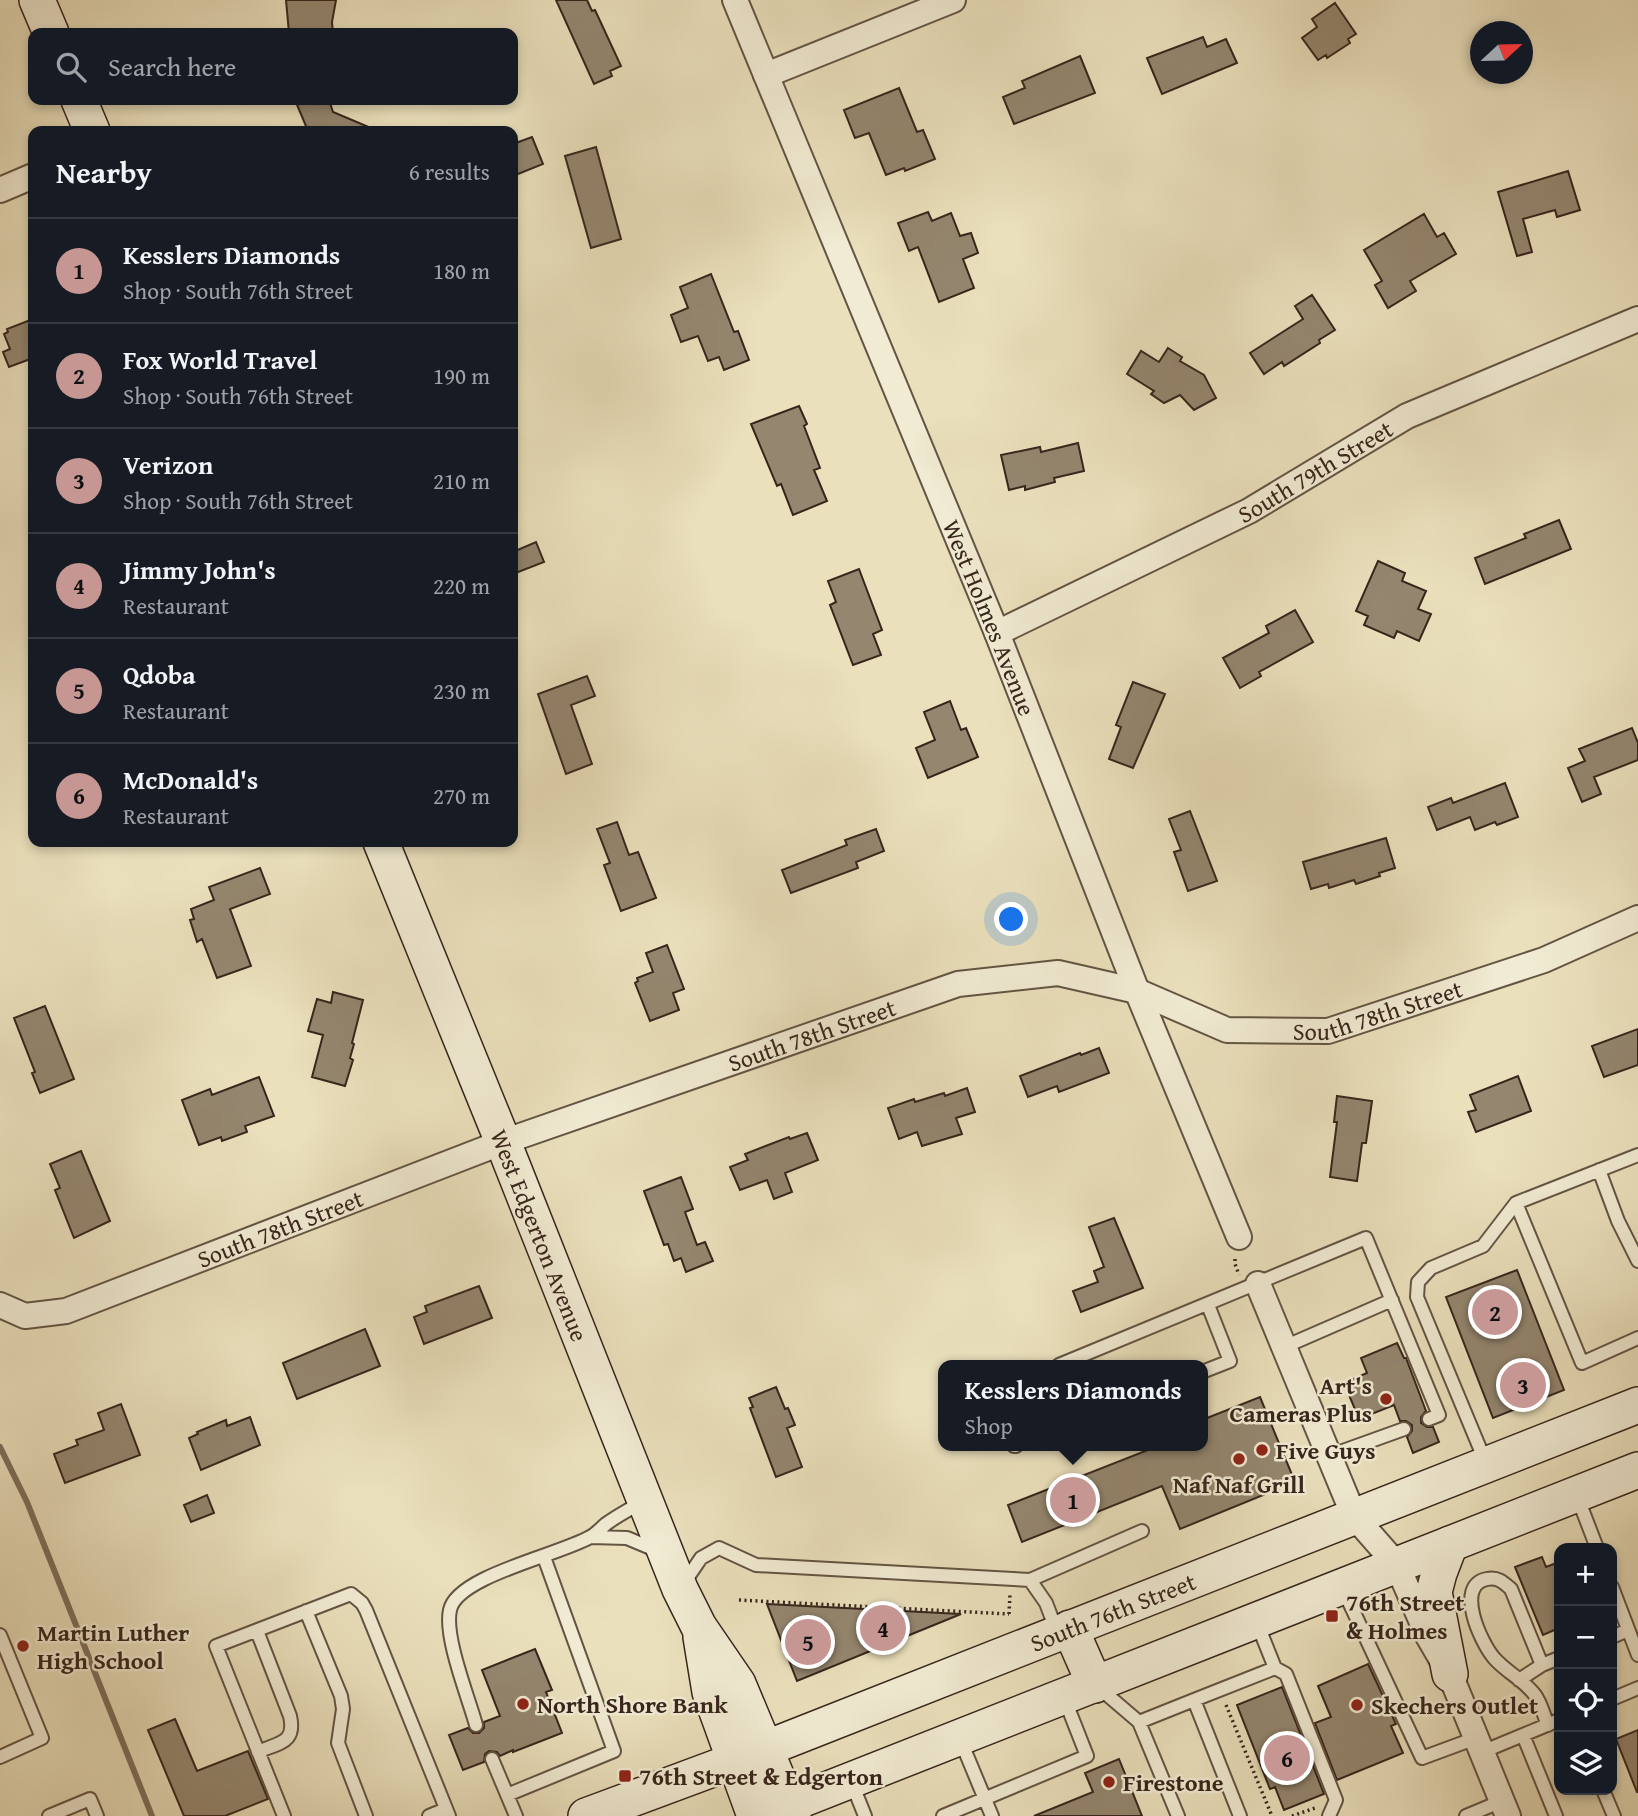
<!DOCTYPE html>
<meta charset="utf-8">
<style>
:root{--surface:#171b24;--page:#20242c;--text:#f1f3f6;--muted:#9ea1a6;--line:#363941;--accent:#c59692}
body{margin:0;font-family:"Gentium Book Plus",serif;background:var(--page);color:var(--text)}
.controls{position:absolute;right:21px;bottom:21px;display:grid;overflow:hidden;border-radius:14px;box-shadow:0 4px 10px #0003}
.controls button{width:63px;height:63px;display:grid;place-items:center;padding:0;border:0;border-bottom:2px solid var(--line);background:var(--surface);color:var(--text);font:35px sans-serif}
.compass{position:absolute;left:1470px;top:21px;width:63px;height:63px;border-radius:50%;background:var(--surface);box-shadow:0 4px 10px #0003;rotate:68deg}
.you{position:absolute;left:1012px;top:920px;width:24px;height:24px;margin:-18px;border:5px solid #fff;border-radius:50%;background:#1a73e8;box-shadow:0 0 0 10px #1a73e833}
.badge{display:grid;place-items:center;width:46px;height:46px;border-radius:50%;background:var(--accent);color:#111;font-size:23px;font-weight:700}
.pin{position:absolute;translate:-50% -50%;border:4px solid #fff;box-shadow:0 2px 7px #0006}
.popup{position:absolute;left:938px;top:1360px;width:270px;height:91px;box-sizing:border-box;display:grid;place-content:center;border-radius:14px;background:var(--surface);filter:drop-shadow(0 2px 5px #0005);font-size:23px;white-space:nowrap;color:var(--muted)}
.popup b{font-size:26px;color:var(--text)}
.popup::after{content:'';position:absolute;left:50%;top:100%;margin-left:-14px;border:14px solid transparent;border-top-color:var(--surface)}
.list{margin:0;padding:0;list-style:none}
h2{display:flex;justify-content:space-between;align-items:center;height:91px;margin:0;padding:0 28px;font-size:30px}
h2 small{font-size:23px;font-weight:400;color:var(--muted)}
.list li{display:grid;grid-template-columns:46px 1fr auto;gap:21px;align-items:center;box-sizing:border-box;height:105px;padding:0 28px;border-top:2px solid var(--line)}
.list b{display:block;font-size:26px;white-space:nowrap}
.list p{margin:0;font-size:23px;white-space:nowrap;color:var(--muted)}
.list em{font-size:23px;font-style:normal;color:var(--muted)}
.icon{flex:none;width:38px;height:38px;fill:none;stroke:currentColor;stroke-width:2;stroke-linecap:round;stroke-linejoin:round}
.map{position:relative;flex:none;width:1638px;height:1816px;overflow:hidden}
.search{position:absolute;background:var(--surface);box-shadow:0 4px 10px #0003;left:28px;top:28px;width:490px;height:77px;display:flex;align-items:center;gap:18px;box-sizing:border-box;padding:0 24px;border-radius:14px;color:var(--muted);font-size:26px}
.panel{position:absolute;background:var(--surface);box-shadow:0 4px 10px #0003;left:28px;top:126px;width:490px;height:721px;border-radius:14px}
.map>svg:first-child{display:block}
</style>
<div class="map">
<svg width="1638" height="1816" viewBox="0 0 1638 1816">
<rect width="100%" height="100%" fill="#eae0bc"/>
<filter id="stains"><feTurbulence type="fractalNoise" baseFrequency=".00286" numOctaves="4"/><feColorMatrix values="0 0 0 0 .2 0 0 0 0 .09 0 0 0 0 .02 0 0 0 .5 -.17"/></filter>
<radialGradient id="worn" r=".72"><stop offset=".6" stop-color="#630" stop-opacity="0"/><stop offset="1" stop-color="#630" stop-opacity=".3"/></radialGradient>
<g fill="none" stroke-linecap="round" stroke-linejoin="round">
<!-- stream -->
<path stroke="#7e6f5c" stroke-width="6" d="M 0,1447 L 27,1502 L 152,1816"/>
</g>
<!-- building -->
<path fill="#94866f" stroke="#37251c" stroke-width="2" d="M 286,0 L 336,0 L 332,22 L 333,33 L 289,33 Z
M 556,0 L 587,0 L 592,11 L 595,10 L 621,66 L 610,71 L 612,76 L 594,84 Z
M 1335,3 L 1356,34 L 1348,39 L 1350,43 L 1327,58 L 1326,55 L 1318,60 L 1302,38 L 1317,27 L 1312,19 Z
M 1203,37 L 1207,47 L 1226,39 L 1237,63 L 1162,94 L 1147,58 Z
M 1080,56 L 1095,93 L 1014,124 L 1003,97 L 1025,88 L 1022,81 Z
M 899,88 L 917,132 L 923,130 L 935,159 L 905,171 L 904,168 L 886,175 L 869,133 L 855,138 L 844,110 Z
M 295,100 L 329,100 L 333,112 L 378,131 L 308,131 Z
M 532,137 L 543,164 L 513,176 L 513,144 Z
M 596,147 L 621,239 L 591,248 L 565,156 Z
M 1568,171 L 1580,210 L 1557,217 L 1555,210 L 1523,219 L 1532,252 L 1517,256 L 1498,192 Z
M 928,212 L 932,221 L 951,213 L 960,236 L 971,233 L 978,253 L 963,259 L 974,288 L 939,302 L 918,247 L 909,251 L 898,223 Z
M 1424,214 L 1437,237 L 1444,233 L 1456,254 L 1410,281 L 1416,291 L 1388,308 L 1375,285 L 1382,281 L 1364,250 Z
M 711,274 L 734,332 L 738,331 L 749,360 L 724,370 L 719,357 L 708,361 L 698,336 L 681,342 L 671,315 L 688,308 L 680,287 Z
M 1312,295 L 1335,330 L 1319,340 L 1320,343 L 1284,366 L 1282,362 L 1264,374 L 1250,353 L 1303,319 L 1295,306 Z
M 33,319 L 33,358 L 9,367 L 3,352 L 10,349 L 4,334 L 8,332 L 7,329 Z
M 1168,348 L 1182,357 L 1180,361 L 1204,375 L 1216,398 L 1194,410 L 1180,395 L 1164,403 L 1151,394 L 1154,391 L 1127,374 L 1141,351 L 1159,362 Z
M 799,406 L 807,424 L 804,426 L 820,468 L 814,470 L 827,501 L 793,515 L 781,484 L 777,486 L 751,424 Z
M 1078,443 L 1084,471 L 1054,478 L 1055,482 L 1025,490 L 1025,486 L 1009,490 L 1001,455 L 1040,447 L 1041,452 Z
M 1559,520 L 1571,549 L 1485,584 L 1475,558 L 1526,538 L 1524,534 Z
M 536,542 L 544,562 L 513,574 L 513,552 Z
M 1378,561 L 1405,573 L 1402,581 L 1426,591 L 1418,609 L 1431,614 L 1419,641 L 1397,631 L 1394,638 L 1364,625 L 1368,616 L 1356,611 Z
M 859,569 L 882,630 L 873,634 L 881,655 L 853,665 L 830,605 L 836,602 L 828,581 Z
M 1295,610 L 1313,642 L 1259,672 L 1261,676 L 1240,688 L 1223,658 L 1269,633 L 1266,626 Z
M 587,676 L 595,696 L 571,705 L 592,764 L 566,774 L 538,694 Z
M 1133,682 L 1165,694 L 1133,768 L 1109,759 L 1121,727 L 1116,725 Z
M 950,701 L 961,730 L 966,728 L 978,757 L 928,778 L 916,748 L 935,740 L 924,712 Z
M 1632,728 L 1638,743 L 1638,760 L 1594,777 L 1601,794 L 1582,802 L 1568,768 L 1585,761 L 1579,749 Z
M 1505,783 L 1518,817 L 1497,825 L 1495,822 L 1475,830 L 1470,817 L 1437,830 L 1428,807 L 1451,798 L 1453,803 Z
M 1190,811 L 1217,881 L 1188,891 L 1174,852 L 1181,850 L 1169,819 Z
M 617,822 L 629,855 L 638,852 L 656,898 L 621,911 L 604,865 L 610,863 L 597,829 Z
M 876,829 L 884,851 L 856,862 L 858,868 L 791,893 L 782,870 L 847,845 L 845,840 Z
M 1386,838 L 1395,868 L 1379,873 L 1380,876 L 1356,884 L 1354,880 L 1329,888 L 1328,884 L 1311,889 L 1303,862 Z
M 260,868 L 270,894 L 230,909 L 251,966 L 217,978 L 202,939 L 197,942 L 190,920 L 194,919 L 191,909 L 214,900 L 209,887 Z
M 667,945 L 684,989 L 673,993 L 679,1010 L 650,1021 L 635,983 L 638,981 L 637,978 L 653,972 L 646,953 Z
M 333,992 L 363,1000 L 352,1043 L 354,1044 L 350,1058 L 353,1060 L 345,1086 L 312,1077 L 323,1035 L 308,1031 L 317,999 L 331,1003 Z
M 45,1006 L 74,1079 L 40,1093 L 32,1073 L 35,1072 L 14,1018 Z
M 1638,1029 L 1638,1065 L 1604,1077 L 1592,1046 Z
M 1099,1048 L 1109,1073 L 1059,1092 L 1057,1086 L 1028,1097 L 1020,1076 L 1080,1053 L 1081,1055 Z
M 1518,1076 L 1531,1111 L 1476,1132 L 1468,1112 L 1476,1110 L 1470,1095 Z
M 259,1077 L 274,1116 L 245,1126 L 247,1132 L 222,1141 L 221,1137 L 199,1145 L 182,1100 L 210,1089 L 212,1095 Z
M 967,1088 L 975,1112 L 956,1118 L 962,1134 L 922,1146 L 917,1132 L 899,1139 L 888,1108 L 914,1099 L 915,1102 L 944,1093 L 945,1096 Z
M 1337,1096 L 1372,1101 L 1366,1143 L 1362,1143 L 1357,1181 L 1330,1177 L 1337,1122 L 1334,1122 Z
M 807,1133 L 818,1160 L 785,1173 L 792,1192 L 774,1199 L 767,1180 L 740,1190 L 730,1167 L 748,1160 L 745,1154 L 789,1137 L 790,1139 Z
M 81,1151 L 110,1221 L 74,1238 L 55,1190 L 60,1188 L 50,1164 Z
M 681,1177 L 693,1209 L 685,1212 L 697,1245 L 705,1242 L 713,1261 L 686,1272 L 681,1258 L 674,1261 L 668,1244 L 664,1245 L 644,1191 Z
M 1114,1218 L 1143,1288 L 1081,1312 L 1073,1291 L 1098,1282 L 1094,1271 L 1104,1267 L 1089,1227 Z
M 1517,1270 L 1564,1390 L 1493,1418 L 1446,1297 Z
M 479,1286 L 492,1318 L 424,1344 L 414,1317 L 427,1312 L 425,1306 Z
M 365,1329 L 380,1366 L 297,1399 L 283,1363 Z
M 1397,1343 L 1404,1358 L 1406,1358 L 1426,1411 L 1421,1417 L 1421,1423 L 1427,1427 L 1433,1427 L 1439,1442 L 1413,1453 L 1407,1437 L 1412,1431 L 1412,1425 L 1406,1421 L 1400,1421 L 1394,1405 L 1359,1419 L 1344,1383 L 1367,1373 L 1361,1358 Z
M 776,1387 L 785,1409 L 788,1408 L 795,1425 L 787,1428 L 802,1467 L 776,1477 L 750,1408 L 753,1407 L 749,1398 Z
M 1260,1397 L 1295,1482 L 1180,1529 L 1162,1486 L 1022,1542 L 1008,1505 L 1148,1450 L 1146,1446 L 1202,1446 L 1202,1420 Z
M 121,1404 L 140,1455 L 65,1483 L 54,1454 L 78,1445 L 76,1440 L 104,1430 L 98,1413 Z
M 250,1417 L 260,1445 L 201,1470 L 189,1438 L 198,1434 L 197,1432 L 226,1420 L 227,1426 Z
M 207,1495 L 214,1513 L 191,1522 L 184,1505 Z
M 1542,1557 L 1546,1567 L 1559,1562 L 1559,1628 L 1543,1635 L 1515,1567 Z
M 767,1604 L 961,1614 L 797,1681 Z
M 535,1649 L 552,1690 L 546,1692 L 562,1733 L 513,1752 L 513,1750 L 500,1756 L 497,1752 L 489,1751 L 485,1754 L 484,1762 L 463,1770 L 449,1735 L 468,1728 L 473,1733 L 479,1733 L 484,1728 L 484,1722 L 500,1716 L 482,1670 Z
M 1368,1664 L 1396,1724 L 1391,1726 L 1403,1753 L 1337,1780 L 1315,1723 L 1331,1717 L 1318,1686 Z
M 1282,1687 L 1324,1794 L 1284,1810 L 1275,1787 L 1270,1789 L 1237,1705 Z
M 175,1719 L 197,1771 L 248,1751 L 268,1799 L 225,1816 L 184,1816 L 148,1730 Z
M 1638,1730 L 1638,1792 L 1637,1792 L 1616,1739 Z
M 1119,1759 L 1142,1816 L 1034,1816 L 1093,1792 L 1085,1773 Z"/>
<g fill="none" stroke-linecap="round" stroke-linejoin="round">
<defs>
<path id="lane" d="M 1599,1170 L 1618,1221 L 1638,1261
M 1516,1203 L 1582,1363 L 1638,1338
M 1284,1347 L 1392,1300
M 1059,1365 L 1366,1238 L 1439,1415 L 1429,1419
M 1202,1372 L 1230,1361 L 1208,1305
M 1014,1446 L 1016,1446
M 1329,1456 L 1404,1429
M 1486,1463 L 1417,1297 L 1418,1282 L 1431,1268 L 1483,1246 L 1516,1203 L 1638,1155
M 1577,1496 L 1597,1548
M 591,1537 L 627,1538 L 658,1551
M 1030,1580 L 1142,1531
M 684,1583 L 701,1558 L 719,1548 L 756,1565 L 1030,1580 L 1046,1603 L 1057,1632
M 1612,1587 L 1638,1655
M 1343,1589 L 1422,1758 L 1476,1738
M 306,1611 L 341,1696 L 343,1709 L 338,1743 L 366,1816
M 257,1631 L 290,1716 C 296,1743 280,1742 258,1752
M 0,1635 L 42,1738 L 0,1757
M 1612,1637 L 1628,1630
M 1542,1665 L 1511,1589 C 1503,1582 1498,1577 1487,1579 C 1454,1585 1481,1643 1494,1658 C 1506,1672 1524,1680 1535,1695 C 1541,1703 1544,1716 1548,1725
M 1275,1668 L 1286,1674 L 1336,1800 L 1329,1816
M 1519,1680 L 1542,1665 L 1559,1658
M 1098,1687 L 1139,1722 L 1178,1816
M 1612,1699 L 1638,1688
M 1194,1700 L 1275,1668 L 1257,1623
M 1139,1722 L 1194,1700 L 1240,1816
M 476,1725 C 468,1696 444,1637 450,1610 C 457,1576 559,1555 590,1537 C 596,1534 601,1528 606,1524 C 618,1515 631,1509 643,1501
M 1523,1735 L 1556,1816
M 960,1739 L 992,1816
M 1482,1752 L 1559,1720
M 492,1759 L 516,1816
M 851,1781 L 865,1816
M 1603,1790 L 1614,1816
M 507,1795 L 614,1751 L 544,1557
M 49,1816 L 90,1799 L 97,1816
M 284,1816 L 216,1646 L 351,1594 L 362,1603 L 366,1610 L 449,1816
M 429,1816 L 446,1809
M 943,1816 L 1087,1756 L 1065,1700
M 1466,1816 L 1502,1801"/>
<g id="street">
<path id="s1" d="M 735,0 L 997,633 L 1137,991 L 1239,1237"/>
<path d="M 766,75 L 953,0"/>
<path d="M 0,190 L 33,176"/>
<path id="s2" d="M 997,633 L 1249,511 L 1407,416 L 1638,319"/>
<path d="M 1258,1284 L 1354,1516 L 1397,1565 L 1428,1636 L 1450,1674 L 1508,1816"/>
<path id="s3" d="M 0,1305 L 25,1316 L 66,1311 L 503,1142 L 958,984 L 1058,973 L 1137,991 L 1227,1030 L 1328,1031 L 1544,960 L 1638,918"/>
</g>
<g id="secondary">
<path d="M 37,0 L 51,33"/>
<path d="M 79,100 L 92,131"/>
<path id="s4" d="M 381,842 L 503,1142 L 680,1589 L 699,1627 L 738,1684 L 793,1816"/>
<path d="M 1450,1544 L 1439,1573 L 1434,1592 L 1450,1674"/>
<path d="M 1070,1628 L 1095,1685"/>
<path d="M 701,1637 L 710,1692 L 755,1816"/>
<path id="s5" d="M 586,1816 L 734,1761 L 1638,1405"/>
<path d="M 760,1816 L 1638,1470"/>
</g>
</defs>
<!-- lane casing -->
<use href="#lane" stroke="#645444" stroke-width="16"/>
<!-- street casing -->
<use href="#street" stroke="#645444" stroke-width="28"/>
<!-- secondary casing -->
<use href="#secondary" stroke="#37251c" stroke-width="38"/>
<!-- path -->
<path stroke="#37251c" stroke-width="3.5" stroke-dasharray="2 3.5" stroke-linecap="butt" d="M 1235,1259 L 1235,1264 L 1239,1275
M 739,1600 L 1009,1614
M 1009,1614 L 1010,1594
M 1226,1705 L 1272,1816
M 1292,1816 L 1315,1808"/>
<!-- lane -->
<use href="#lane" stroke="#f1ebd3" stroke-width="12"/>
<!-- street -->
<use href="#street" stroke="#f1ebd3" stroke-width="24"/>
<!-- secondary -->
<use href="#secondary" stroke="#f1ebd3" stroke-width="35"/>
</g>
<!-- markers -->
<g fill="#8f2418" stroke="#f1ebd3" stroke-width="2.5">
<circle cx="1386" cy="1399" r="7"/>
<circle cx="1262" cy="1450" r="7"/>
<circle cx="1239" cy="1459" r="7"/>
<rect x="1325" y="1609" width="14" height="14" rx="3.5"/>
<circle cx="23" cy="1646" r="7"/>
<circle cx="523" cy="1704" r="7"/>
<circle cx="1357" cy="1705" r="7"/>
<rect x="618" y="1769" width="14" height="14" rx="3.5"/>
<circle cx="1109" cy="1782" r="7"/>
</g>
<g text-anchor="middle" dominant-baseline="central" stroke-width="5" stroke-linejoin="round" paint-order="stroke">
<!-- street labels -->
<g font-size="24" fill="#37251c" stroke="#f1ebd3">
<text stroke="none"><textPath href="#s2" startOffset="357">South 79th Street</textPath></text>
<text stroke="none"><textPath href="#s1" startOffset="668">West Holmes Avenue</textPath></text>
<text stroke="none"><textPath href="#s3" startOffset="1452">South 78th Street</textPath></text>
<text stroke="none"><textPath href="#s3" startOffset="864">South 78th Street</textPath></text>
<text stroke="none"><textPath href="#s3" startOffset="298">South 78th Street</textPath></text>
<text stroke="none"><textPath href="#s4" startOffset="424">West Edgerton Avenue</textPath></text>
<text stroke="none"><textPath href="#s5" startOffset="565">South 76th Street</textPath></text>
</g>
<!-- poi labels -->
<g font-size="24" font-weight="bold" fill="#37251c" stroke="#f1ebd3" text-anchor="start">
<text x="1372" y="1385" text-anchor="end">Art's<tspan x="1372" dy="28">Cameras Plus</tspan></text>
<text x="1276" y="1450">Five Guys</text>
<text x="1239" y="1484" text-anchor="middle">Naf Naf Grill</text>
<text x="1346" y="1602">76th Street<tspan x="1346" dy="28">&amp; Holmes</tspan></text>
<text x="37" y="1632">Martin Luther<tspan x="37" dy="28">High School</tspan></text>
<text x="537" y="1704">North Shore Bank</text>
<text x="1371" y="1705">Skechers Outlet</text>
<text x="639" y="1776">76th Street &amp; Edgerton</text>
<text x="1123" y="1782">Firestone</text>
</g>
</g>
<rect width="100%" height="100%" filter="url(#stains)"/>
<rect width="100%" height="100%" fill="url(#worn)"/>
</svg>
<div class="controls">
<button>+</button>
<button>−</button>
<button><svg class="icon" aria-label="locate" viewBox="0 0 24 24"><circle cx="12" cy="12" r="6"/><path d="M12 2v4M12 18v4M2 12h4M18 12h4"/></svg></button>
<button><svg class="icon" aria-label="layers" viewBox="0 0 24 24"><path d="M12 4l9 5-9 5-9-5zM3 14l9 5 9-5"/></svg></button>
</div>
<svg class="compass" viewBox="-18 -18 36 36"><path d="M0-13l5 13h-10z" fill="#e53935"/><path d="M0 13l5-13h-10z" fill="#9ea1a6"/></svg>
<div class="you"></div>
<div class="pin badge" style="left:1073px;top:1500px">1</div>
<div class="popup"><b>Kesslers Diamonds</b>Shop</div>
<div class="pin badge" style="left:1495px;top:1312px">2</div>
<div class="pin badge" style="left:1523px;top:1385px">3</div>
<div class="pin badge" style="left:883px;top:1628px">4</div>
<div class="pin badge" style="left:808px;top:1642px">5</div>
<div class="pin badge" style="left:1287px;top:1758px">6</div>
<div class="search"><svg class="icon" aria-label="search" viewBox="0 0 24 24"><circle cx="10" cy="10" r="6"/><path d="M15 15l6 6"/></svg>Search here</div>
<section class="panel">
<h2>Nearby<small>6 results</small></h2>
<ul class="list">
<li><span class="badge">1</span><div><b>Kesslers Diamonds</b><p>Shop · South 76th Street</p></div><em>180 m</em></li>
<li><span class="badge">2</span><div><b>Fox World Travel</b><p>Shop · South 76th Street</p></div><em>190 m</em></li>
<li><span class="badge">3</span><div><b>Verizon</b><p>Shop · South 76th Street</p></div><em>210 m</em></li>
<li><span class="badge">4</span><div><b>Jimmy John's</b><p>Restaurant</p></div><em>220 m</em></li>
<li><span class="badge">5</span><div><b>Qdoba</b><p>Restaurant</p></div><em>230 m</em></li>
<li><span class="badge">6</span><div><b>McDonald's</b><p>Restaurant</p></div><em>270 m</em></li>
</ul>
</section>
</div>
